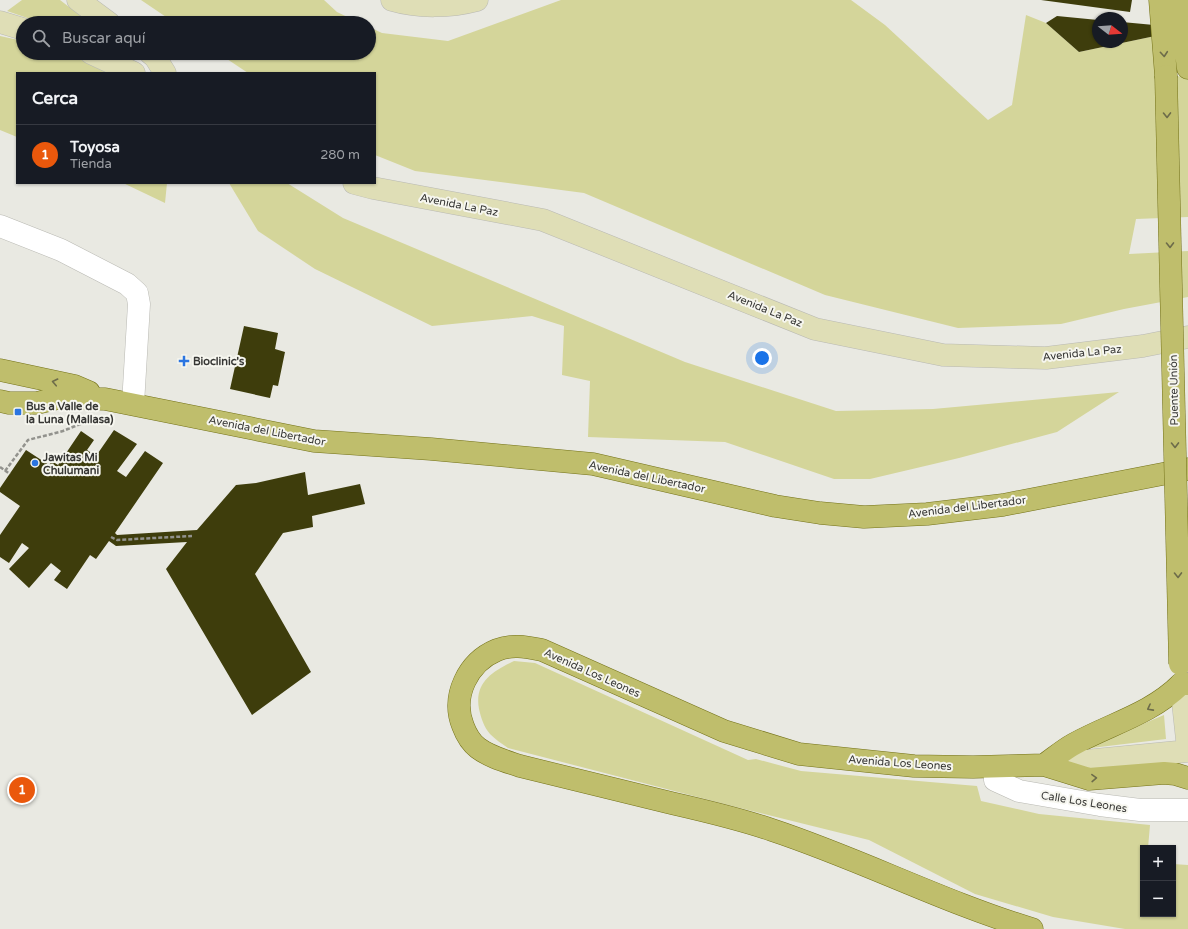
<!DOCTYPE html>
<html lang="es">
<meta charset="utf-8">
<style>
:root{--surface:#171b24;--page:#242831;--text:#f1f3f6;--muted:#9ea1a6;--line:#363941;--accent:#ea580c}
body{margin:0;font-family:"Varela Round",sans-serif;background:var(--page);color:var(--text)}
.controls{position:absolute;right:12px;bottom:12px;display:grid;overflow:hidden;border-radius:0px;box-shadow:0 1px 3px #0004}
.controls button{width:36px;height:36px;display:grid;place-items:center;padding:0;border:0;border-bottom:1px solid var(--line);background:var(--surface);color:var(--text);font:20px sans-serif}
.compass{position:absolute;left:1092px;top:12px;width:36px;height:36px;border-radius:50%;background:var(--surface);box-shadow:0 1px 3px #0004;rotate:107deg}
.you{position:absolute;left:762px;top:358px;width:14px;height:14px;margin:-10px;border:3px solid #fff;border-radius:50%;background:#1a73e8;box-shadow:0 0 0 6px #1a73e833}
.badge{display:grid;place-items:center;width:26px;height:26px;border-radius:50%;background:var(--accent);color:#fff;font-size:13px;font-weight:700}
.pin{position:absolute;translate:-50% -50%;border:2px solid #fff;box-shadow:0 1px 4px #0006}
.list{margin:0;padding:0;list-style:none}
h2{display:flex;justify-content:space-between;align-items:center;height:52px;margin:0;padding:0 16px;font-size:17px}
h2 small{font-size:13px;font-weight:400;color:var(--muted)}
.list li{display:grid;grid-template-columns:26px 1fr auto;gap:12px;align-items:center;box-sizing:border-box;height:60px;padding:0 16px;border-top:1px solid var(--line)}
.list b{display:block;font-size:15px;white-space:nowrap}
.list p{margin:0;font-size:13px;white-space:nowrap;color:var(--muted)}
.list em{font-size:13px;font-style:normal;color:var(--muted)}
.icon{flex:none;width:22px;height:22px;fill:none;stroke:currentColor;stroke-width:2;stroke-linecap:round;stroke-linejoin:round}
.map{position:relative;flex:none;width:1188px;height:929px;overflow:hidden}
.search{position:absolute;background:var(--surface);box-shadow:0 1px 3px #0004;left:16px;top:16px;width:360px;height:44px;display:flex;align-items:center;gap:10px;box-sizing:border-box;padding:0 14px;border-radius:22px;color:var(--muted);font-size:15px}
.panel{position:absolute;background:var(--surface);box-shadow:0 1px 3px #0004;left:16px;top:72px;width:360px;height:112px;border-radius:0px}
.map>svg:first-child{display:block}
</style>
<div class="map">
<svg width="1188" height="929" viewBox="0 0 1188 929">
<rect width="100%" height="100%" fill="#e9e9e2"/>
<!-- green -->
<path fill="#d4d59a" d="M 22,0 L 60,0 L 90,23 L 42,23 L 7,11 Z
M 141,0 L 324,0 L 337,12 L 360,23 L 175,23 Z
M 561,0 L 851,0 L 885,25 L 988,120 L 1012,105 L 1026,15 L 1046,23 L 1079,52 L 1155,36 L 1156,77 L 1188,76 L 1188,217 L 1136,219 L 1129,254 L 1188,251 L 1188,297 L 1124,309 L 1061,324 L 958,328 L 825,295 L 584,193 L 415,171 L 375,155 L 375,73 L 248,73 L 218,53 L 369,53 L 369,27 L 382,33 L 448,41 Z
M 0,36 L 23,41 L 23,53 L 64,53 L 89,63 L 108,73 L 17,73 L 17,137 L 0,130 Z
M 123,183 L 167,183 L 165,203 Z
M 229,183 L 287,183 L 343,218 L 685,362 L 836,411 L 933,409 L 1119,392 L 1057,432 L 959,458 L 870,479 L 834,479 L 725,442 L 588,437 L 590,381 L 562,375 L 564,326 L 532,316 L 432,326 L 315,269 L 258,231 Z
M 514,661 L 535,663 L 748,760 L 756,759 L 801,771 L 977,786 L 981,801 L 1039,814 L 1150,825 L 1148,848 L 1143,848 L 1143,914 L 1173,914 L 1173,864 L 1188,865 L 1188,929 L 1125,929 L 1053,917 L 975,894 L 869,840 L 740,808 L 508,748 C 502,744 495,739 490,734 C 484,727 481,718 479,709 C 474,682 493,671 514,661 Z
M 1164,715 L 1166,739 L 1083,749 Z"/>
<!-- building -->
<path fill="#3e3d0c" d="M 1041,0 L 1132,0 L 1130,12 Z
M 1057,16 L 1098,20 L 1098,42 L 1122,42 L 1122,22 L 1154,25 L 1155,36 L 1079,52 L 1046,23 Z
M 244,326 L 278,333 L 275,349 L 285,352 L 278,386 L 273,385 L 270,398 L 230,389 Z
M 114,430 L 137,444 L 117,471 L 126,477 L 145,451 L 163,463 L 115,533 L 117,535 L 197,530 L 236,485 L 256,483 L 305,472 L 308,495 L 360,484 L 365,504 L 312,516 L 313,527 L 283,533 L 255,574 L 311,672 L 252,715 L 166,569 L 187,542 L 116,546 L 109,541 L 96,559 L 90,555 L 67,589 L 54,580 L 61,571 L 51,563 L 29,588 L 9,569 L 29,548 L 22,543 L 9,563 L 0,557 L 0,535 L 20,506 L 0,492 L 0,488 L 26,450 L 49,465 L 52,461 L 58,465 L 81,431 L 94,440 L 87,450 L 96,456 Z"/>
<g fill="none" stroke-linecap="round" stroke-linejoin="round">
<defs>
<path id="street" d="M 0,226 L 61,250 L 127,284 L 137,293 L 139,304 L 133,404
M 994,767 L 995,780 L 1019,791 L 1100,805 L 1140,810 L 1188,810"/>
<path id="secondary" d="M 78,0 L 109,23
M 392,0 C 419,8 450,7 477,0
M 0,22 L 23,29
M 91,53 L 134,73
M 150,53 L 155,57 L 165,73
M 354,183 L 373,188 L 543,220 L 815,329 L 943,355 L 1046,358 L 1143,346 L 1188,337
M 1181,684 L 1188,749
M 1044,765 L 1188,751"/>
<path id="primary" d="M 1160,0 L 1166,76
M 1179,0 L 1188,68
M 0,370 L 75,386 L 89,392
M 0,401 L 9,403 L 37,403 L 58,398 L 105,399 L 314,441 L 431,449 L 593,464 L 775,506 L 820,513 L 864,517 L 927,514 L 1003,505 L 1188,469
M 1044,765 C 1054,758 1063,750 1074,744 C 1110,724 1151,714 1181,684 L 1188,684
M 1032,929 C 943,902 860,859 772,830 C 738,818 702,810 667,802 C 618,790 569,778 520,766 C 505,761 490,757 478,748 C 470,742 466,734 463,726 C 451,696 468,662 497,650 C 512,644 526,647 542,650 L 724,731 L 799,754 L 914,766 L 973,767 L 1044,765 L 1089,779 L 1164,773 L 1175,774 L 1188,778"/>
</defs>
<!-- street casing -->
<use href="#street" stroke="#b9b9b3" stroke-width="23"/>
<!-- secondary casing -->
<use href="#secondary" stroke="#b9b9b3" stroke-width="23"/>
<!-- primary casing -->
<use href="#primary" stroke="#747219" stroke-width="23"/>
<!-- path -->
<path stroke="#92928d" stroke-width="2.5" stroke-dasharray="4 2" stroke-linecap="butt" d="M 0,467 L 10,474
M 5,471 L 28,440 L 63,431 L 90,420
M 111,537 L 117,540 L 192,536"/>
<!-- street -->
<use href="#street" stroke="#fff" stroke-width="22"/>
<!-- secondary -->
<use href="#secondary" stroke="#dfdeb6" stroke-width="22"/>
<!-- primary -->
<use href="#primary" stroke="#bfbe6c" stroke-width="22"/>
<defs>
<path id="primary-bridge" d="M 1166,76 L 1180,664"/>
</defs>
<!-- primary-bridge casing -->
<use href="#primary-bridge" stroke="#747219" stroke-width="23" stroke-linecap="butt"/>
<!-- primary-bridge -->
<use href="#primary-bridge" stroke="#bfbe6c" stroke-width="22"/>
</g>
<!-- one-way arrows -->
<defs><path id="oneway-chevron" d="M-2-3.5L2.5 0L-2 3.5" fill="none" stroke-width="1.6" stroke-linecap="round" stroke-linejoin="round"/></defs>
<g stroke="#6d6c4a">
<use href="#oneway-chevron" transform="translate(1164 54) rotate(85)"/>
<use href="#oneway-chevron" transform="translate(1167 115) rotate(89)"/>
<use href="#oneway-chevron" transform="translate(1170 245) rotate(89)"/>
<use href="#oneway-chevron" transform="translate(55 382) rotate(-168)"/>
<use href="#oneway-chevron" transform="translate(1175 445) rotate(89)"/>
<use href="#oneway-chevron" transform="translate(1178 575) rotate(89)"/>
<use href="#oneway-chevron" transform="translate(1150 708) rotate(152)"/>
<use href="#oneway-chevron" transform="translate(1094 778) rotate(-2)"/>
</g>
<!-- markers -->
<g fill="#2b75e1" stroke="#f6f6ef" stroke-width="1.5">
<path d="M182 355h4v4h4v4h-4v4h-4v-4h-4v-4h4z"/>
<rect x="14" y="408" width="8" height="8" rx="2"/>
<circle cx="35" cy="463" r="4"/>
</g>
<g text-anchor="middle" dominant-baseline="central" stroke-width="4" stroke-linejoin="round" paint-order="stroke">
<!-- street labels -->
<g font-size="11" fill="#363634" stroke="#f6f6ef">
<text transform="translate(459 205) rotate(11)">Avenida La Paz</text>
<text transform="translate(765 309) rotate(22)">Avenida La Paz</text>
<text transform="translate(1082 353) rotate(-6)">Avenida La Paz</text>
<text transform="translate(1174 390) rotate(-91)">Puente Unión</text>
<text transform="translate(267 431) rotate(11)">Avenida del Libertador</text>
<text transform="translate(647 477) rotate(12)">Avenida del Libertador</text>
<text transform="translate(967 507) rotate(-7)">Avenida del Libertador</text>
<text transform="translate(592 673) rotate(24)">Avenida Los Leones</text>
<text transform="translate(900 763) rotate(4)">Avenida Los Leones</text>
<text transform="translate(1084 802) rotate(9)">Calle Los Leones</text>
</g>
<!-- poi labels -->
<g font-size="11" font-weight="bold" fill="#363634" stroke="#f6f6ef" text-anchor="start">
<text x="193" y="361">Bioclinic's</text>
<text x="26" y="406">Bus a Valle de<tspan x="26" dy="13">la Luna (Mallasa)</tspan></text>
<text x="43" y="457">Jawitas Mi<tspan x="43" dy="13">Chulumani</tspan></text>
</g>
</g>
</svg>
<div class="controls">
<button>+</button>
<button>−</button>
</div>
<svg class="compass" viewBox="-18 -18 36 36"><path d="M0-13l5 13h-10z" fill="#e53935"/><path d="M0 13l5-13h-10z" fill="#9ea1a6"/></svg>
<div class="you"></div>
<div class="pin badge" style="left:22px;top:790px">1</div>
<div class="search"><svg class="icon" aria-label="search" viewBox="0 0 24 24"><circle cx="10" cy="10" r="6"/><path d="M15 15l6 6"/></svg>Buscar aquí</div>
<section class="panel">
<h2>Cerca<small></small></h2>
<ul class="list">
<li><span class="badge">1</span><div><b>Toyosa</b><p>Tienda</p></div><em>280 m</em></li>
</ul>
</section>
</div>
